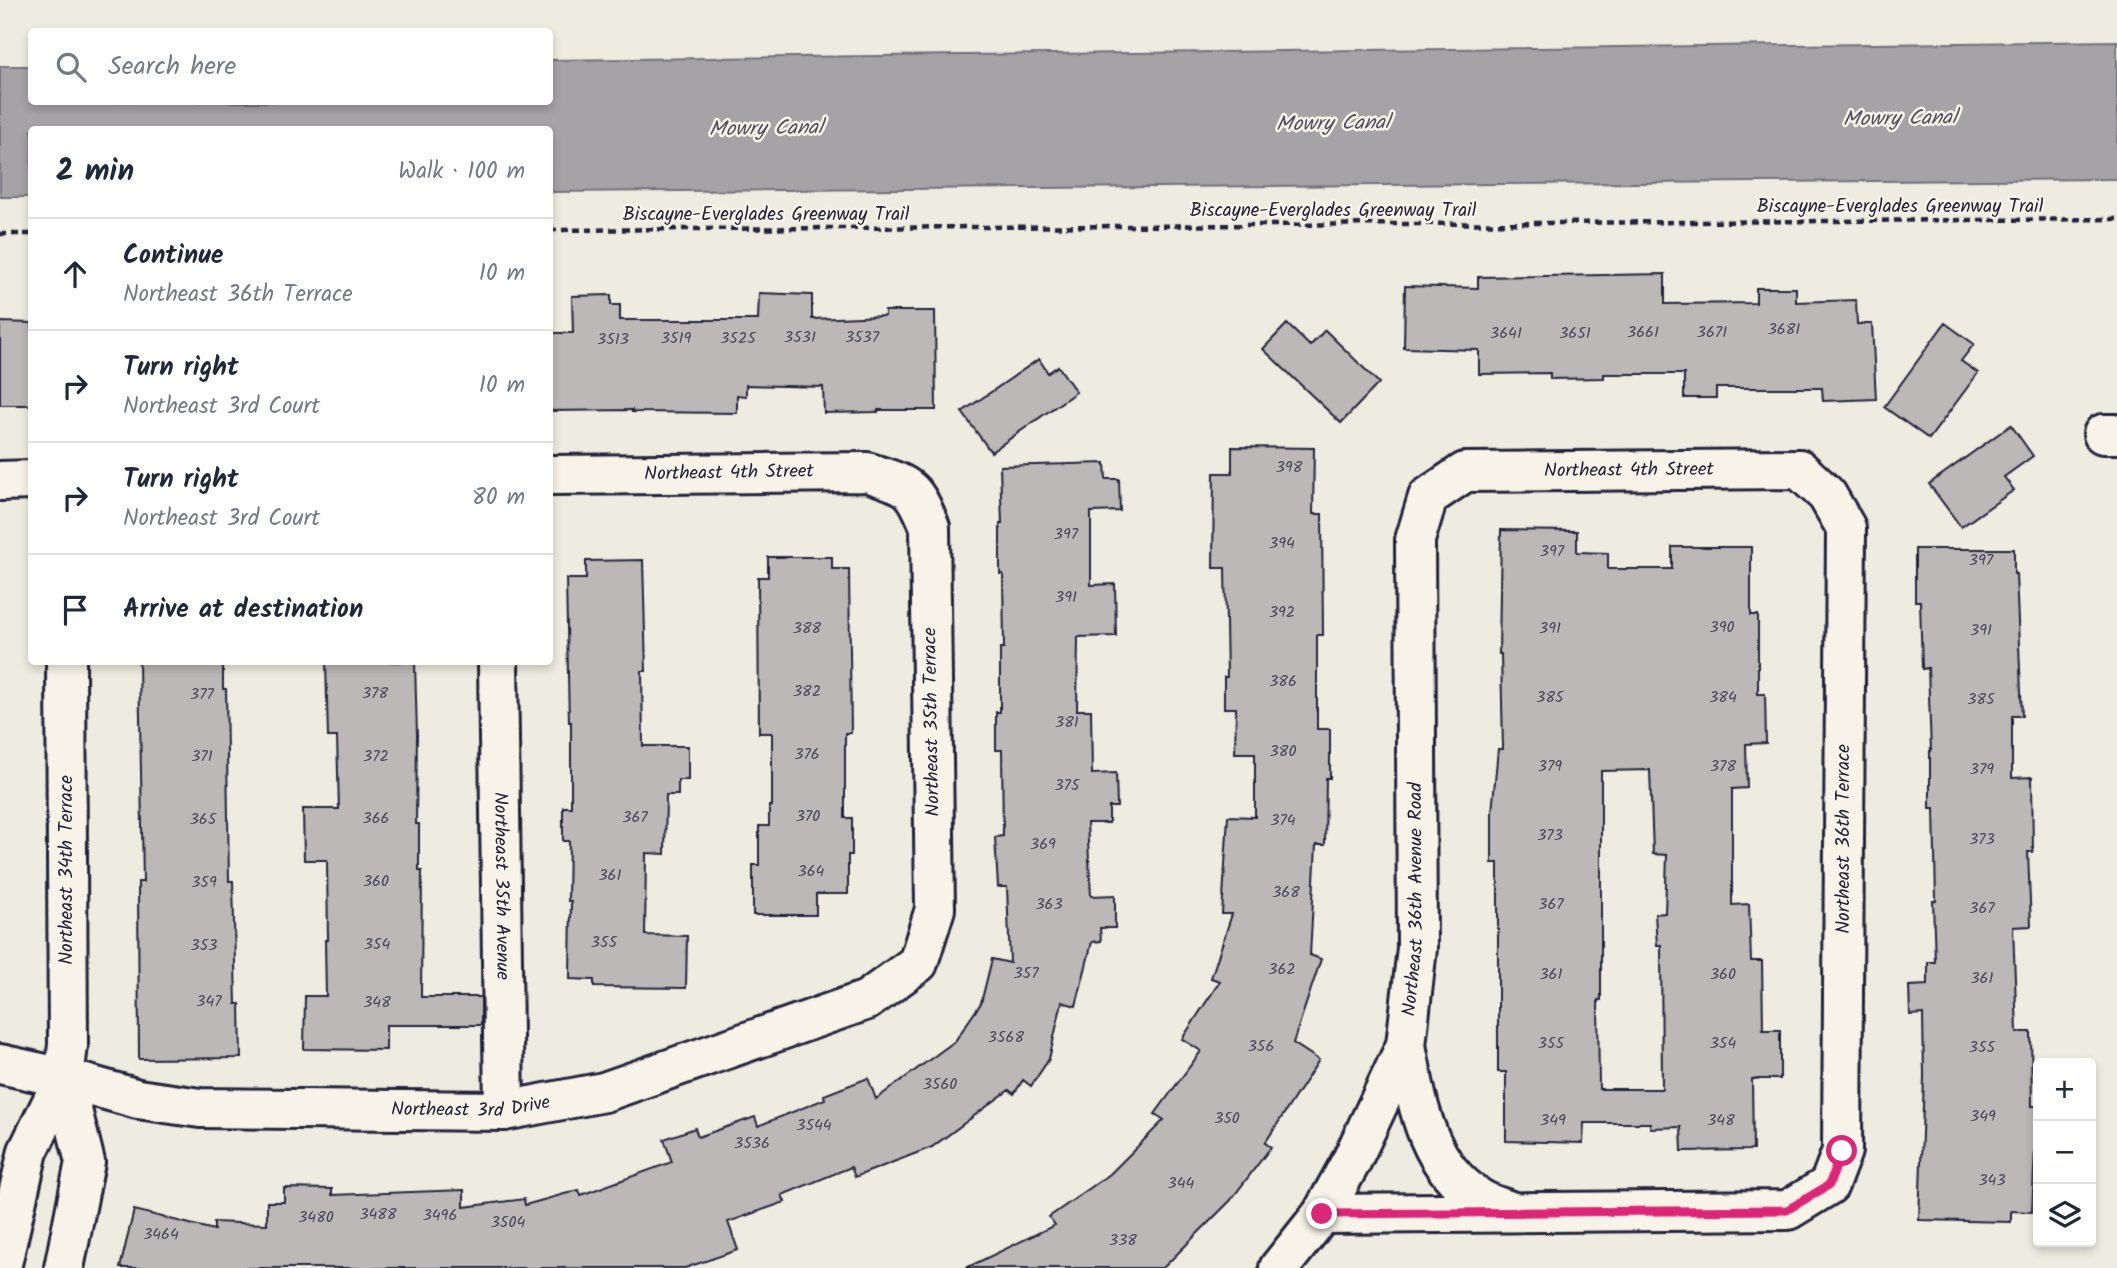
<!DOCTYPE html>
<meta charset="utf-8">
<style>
:root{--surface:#fff;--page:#f2f2f3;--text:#1f2937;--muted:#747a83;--line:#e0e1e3}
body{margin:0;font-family:Kalam,sans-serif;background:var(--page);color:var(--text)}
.controls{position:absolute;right:21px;bottom:21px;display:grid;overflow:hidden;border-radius:7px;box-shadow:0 4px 10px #0003}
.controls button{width:63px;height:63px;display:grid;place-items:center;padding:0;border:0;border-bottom:2px solid var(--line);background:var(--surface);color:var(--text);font:35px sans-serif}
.stop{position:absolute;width:21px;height:21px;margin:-16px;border:5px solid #db2777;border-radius:50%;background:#fff}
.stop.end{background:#db2777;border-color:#fff;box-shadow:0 2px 7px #0008}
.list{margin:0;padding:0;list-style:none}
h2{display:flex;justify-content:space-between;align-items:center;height:91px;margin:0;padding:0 28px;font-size:30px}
h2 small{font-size:23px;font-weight:400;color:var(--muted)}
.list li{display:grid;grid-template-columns:46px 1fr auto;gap:21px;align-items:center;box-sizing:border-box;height:112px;padding:0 28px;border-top:2px solid var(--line)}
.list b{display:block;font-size:26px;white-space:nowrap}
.list p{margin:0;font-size:23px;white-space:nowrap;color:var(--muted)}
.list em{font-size:23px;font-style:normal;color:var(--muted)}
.icon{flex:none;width:38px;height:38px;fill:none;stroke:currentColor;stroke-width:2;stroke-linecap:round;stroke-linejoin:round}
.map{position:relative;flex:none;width:2117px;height:1268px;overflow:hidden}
.search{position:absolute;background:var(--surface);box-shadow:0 4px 10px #0003;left:28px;top:28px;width:525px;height:77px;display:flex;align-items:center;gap:18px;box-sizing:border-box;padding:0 24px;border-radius:7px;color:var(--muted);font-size:26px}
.panel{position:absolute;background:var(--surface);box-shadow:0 4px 10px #0003;left:28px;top:126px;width:525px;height:539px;border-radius:7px}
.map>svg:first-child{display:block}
</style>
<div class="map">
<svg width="2117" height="1268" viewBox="0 0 2117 1268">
<rect width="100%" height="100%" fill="#eeebe1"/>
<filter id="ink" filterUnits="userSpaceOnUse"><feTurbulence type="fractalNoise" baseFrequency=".0143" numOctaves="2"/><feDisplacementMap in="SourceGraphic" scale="14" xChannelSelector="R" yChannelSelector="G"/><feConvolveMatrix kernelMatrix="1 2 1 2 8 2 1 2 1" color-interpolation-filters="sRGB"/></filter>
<g filter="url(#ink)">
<!-- water -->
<path fill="#a6a3a6" stroke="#716f7b" stroke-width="2" d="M 2117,41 L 2117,179 L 550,192 L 550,130 L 32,130 L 31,197 L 0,197 L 0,66 L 31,66 L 32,102 L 550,102 L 550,60 Z"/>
<!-- building -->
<path fill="#bbb8b7" stroke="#22223b" stroke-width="2" fill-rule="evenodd" d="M 1665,274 L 1665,304 L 1756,303 L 1756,288 L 1796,288 L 1796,302 L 1856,300 L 1857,324 L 1872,324 L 1876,399 L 1823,401 L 1822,388 L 1716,388 L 1716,398 L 1684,398 L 1684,374 L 1604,374 L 1604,378 L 1550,379 L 1550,373 L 1479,374 L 1479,350 L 1404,348 L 1405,286 L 1478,288 L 1478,277 Z
M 759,293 L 812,295 L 812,319 L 885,316 L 885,311 L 935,311 L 936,410 L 878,410 L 878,412 L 824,413 L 823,387 L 746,385 L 746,396 L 737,395 L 737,413 L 632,412 L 632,410 L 550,411 L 550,333 L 573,333 L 572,296 L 611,295 L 611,305 L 620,305 L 620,320 L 758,320 Z
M 0,322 L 32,323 L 32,405 L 0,405 Z
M 1945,323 L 1974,344 L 1961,361 L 1978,373 L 1929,439 L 1884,407 Z
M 1287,324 L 1310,346 L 1325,330 L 1379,383 L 1341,423 L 1263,349 Z
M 1039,359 L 1048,373 L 1058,366 L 1076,392 L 991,452 L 962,412 Z
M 2011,425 L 2033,456 L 2004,477 L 2014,490 L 1961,527 L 1929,484 Z
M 1232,447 L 1314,448 L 1313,514 L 1322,514 L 1323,635 L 1317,635 L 1317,729 L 1330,729 L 1330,778 L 1326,778 L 1325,845 L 1316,845 L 1310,955 L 1321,959 L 1293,1043 L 1319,1060 L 1265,1143 L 1271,1147 L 1230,1201 L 1163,1268 L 966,1268 L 1055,1225 L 1049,1217 L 1110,1174 L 1164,1120 L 1155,1114 L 1201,1051 L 1182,1039 L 1220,981 L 1211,978 L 1232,914 L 1222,914 L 1228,816 L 1255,817 L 1255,753 L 1235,753 L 1236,708 L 1224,708 L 1224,677 L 1227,677 L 1225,568 L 1213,568 L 1214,473 L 1232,473 Z
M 1105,463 L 1106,479 L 1119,479 L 1120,511 L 1091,512 L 1091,585 L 1115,584 L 1116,636 L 1078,637 L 1077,710 L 1091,710 L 1092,774 L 1116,773 L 1117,807 L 1109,807 L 1109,823 L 1087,823 L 1091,896 L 1115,895 L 1115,928 L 1100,928 L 1101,941 L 1092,942 L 1076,1006 L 1062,1002 L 1049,1059 L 1031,1086 L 1023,1080 L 1014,1094 L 1009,1090 L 932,1147 L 855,1177 L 851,1167 L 782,1195 L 785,1202 L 728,1222 L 738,1250 L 685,1268 L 120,1268 L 134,1210 L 214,1230 L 214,1222 L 267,1224 L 267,1202 L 284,1202 L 284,1188 L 332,1189 L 332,1195 L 464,1190 L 464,1207 L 524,1199 L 525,1205 L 579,1190 L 581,1195 L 672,1162 L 664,1139 L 695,1128 L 698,1137 L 755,1117 L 758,1126 L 825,1099 L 824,1095 L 868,1078 L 876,1099 L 955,1041 L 981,1003 L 992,959 L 1010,963 L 1007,887 L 998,887 L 995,837 L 1003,836 L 1002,750 L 996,750 L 996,712 L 1000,712 L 1000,648 L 1004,648 L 1003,574 L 1000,574 L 1000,524 L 1002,524 L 1000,466 Z
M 1501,530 L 1577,531 L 1577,552 L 1608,553 L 1608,569 L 1672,569 L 1672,547 L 1751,547 L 1751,615 L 1758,615 L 1758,694 L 1765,694 L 1766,743 L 1746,744 L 1747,788 L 1732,789 L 1732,905 L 1749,904 L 1751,961 L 1762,961 L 1763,1030 L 1780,1030 L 1780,1079 L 1752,1079 L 1753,1150 L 1682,1151 L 1681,1127 L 1650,1128 L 1650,1123 L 1584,1123 L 1583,1143 L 1506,1141 L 1506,1072 L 1498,1072 L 1498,863 L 1492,863 L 1492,812 L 1498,749 L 1503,749 L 1501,654 L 1499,654 ZM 1650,770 L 1653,854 L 1667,855 L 1665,913 L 1655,914 L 1657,945 L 1661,945 L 1662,1089 L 1599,1089 L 1598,1000 L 1601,1000 L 1601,771 Z
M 1915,549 L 2014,549 L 2014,574 L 2016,574 L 2022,716 L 2012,716 L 2012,778 L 2032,777 L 2033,852 L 2028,852 L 2031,926 L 2013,927 L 2017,1032 L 2031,1032 L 2032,1106 L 2037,1106 L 2032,1212 L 2011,1211 L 2011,1222 L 1919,1220 L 1924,1076 L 1923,1014 L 1910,1015 L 1909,986 L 1928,985 L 1928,962 L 1935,962 L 1933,901 L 1936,901 L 1934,808 L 1930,808 L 1930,751 L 1931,751 L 1928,668 L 1922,669 L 1920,601 L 1915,601 Z
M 768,557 L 832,557 L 832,569 L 849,569 L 851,733 L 845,733 L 845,818 L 852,818 L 852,855 L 848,855 L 848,894 L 816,894 L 816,915 L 753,915 L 753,865 L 759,865 L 759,826 L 769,826 L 769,806 L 772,806 L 772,733 L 759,733 L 758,577 L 768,577 Z
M 643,560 L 646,671 L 642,671 L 643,746 L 688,746 L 688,780 L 678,780 L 678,795 L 666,795 L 665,854 L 646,853 L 645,935 L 687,936 L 686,988 L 594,987 L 594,980 L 570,979 L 571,901 L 568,901 L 569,841 L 563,841 L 563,807 L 571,807 L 571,722 L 569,722 L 566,579 L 586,579 L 586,561 Z
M 139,662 L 223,662 L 223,689 L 226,689 L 229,881 L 233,881 L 236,1004 L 240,1004 L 241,1058 L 139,1059 L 138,882 L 143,882 Z
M 326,662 L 415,662 L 417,735 L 416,824 L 419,824 L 419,871 L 422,871 L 421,997 L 481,997 L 481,1025 L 386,1025 L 386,1050 L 304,1049 L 305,996 L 326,996 L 325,940 L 328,940 L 327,860 L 304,860 L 303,809 L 339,809 L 337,737 L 328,737 Z"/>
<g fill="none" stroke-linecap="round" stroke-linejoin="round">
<defs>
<g id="street">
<path d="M 2103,434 L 2117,434"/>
<path d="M 0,481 L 32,480"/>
<path id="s1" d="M 498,662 L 504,1111"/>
<path d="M 1406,1045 C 1417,1102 1425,1164 1479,1198 C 1488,1204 1500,1207 1510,1211"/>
<path id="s2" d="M 0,1064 L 64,1078 L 138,1099 L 200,1108 L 504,1111 L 604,1092 L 867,1000 L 918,963 L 935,909 L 930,527 C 913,484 909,486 867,472 L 550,475"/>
<path d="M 1,1268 L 28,1151 L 64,1078 L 68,1045 L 66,662"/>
<path d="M 64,1268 L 85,1162 L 64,1078"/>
<path id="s3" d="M 1279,1268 L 1322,1214 L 1352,1160 L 1406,1045 L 1417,948 L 1415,540 L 1428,497 L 1465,472 L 1799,469 L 1827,495 L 1846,528 L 1842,1151 L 1829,1185 L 1788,1210 L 1322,1214"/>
</g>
</defs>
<!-- street casing -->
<use href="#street" stroke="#22223b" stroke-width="44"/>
<!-- path -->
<path stroke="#22223b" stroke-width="4.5" stroke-dasharray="7 5" stroke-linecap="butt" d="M 550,230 L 2117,219
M 0,234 L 32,234"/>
<!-- street -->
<use href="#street" stroke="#f7f3e8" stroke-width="38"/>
</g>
</g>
<g fill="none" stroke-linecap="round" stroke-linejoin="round" filter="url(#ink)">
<!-- route -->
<path stroke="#db2777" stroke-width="9" d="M 1322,1214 L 1787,1210 L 1829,1185 L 1842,1151"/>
</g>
<g text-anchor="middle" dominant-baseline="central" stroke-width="5" stroke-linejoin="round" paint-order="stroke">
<!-- number labels -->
<g font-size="16" fill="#48485a">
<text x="1784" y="329">3681</text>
<text x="1643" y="332">3661</text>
<text x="1712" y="332">3671</text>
<text x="1506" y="333">3641</text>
<text x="1575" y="333">3651</text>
<text x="800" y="337">3531</text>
<text x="862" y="337">3537</text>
<text x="676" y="338">3519</text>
<text x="738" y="338">3525</text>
<text x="613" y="339">3513</text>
<text x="1289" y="467">398</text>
<text x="1066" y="534">397</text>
<text x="1282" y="543">394</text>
<text x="1552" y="551">397</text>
<text x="1981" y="560">397</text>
<text x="1066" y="597">391</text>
<text x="1282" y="612">392</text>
<text x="1722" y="627">390</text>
<text x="807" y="628">388</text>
<text x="1550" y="628">391</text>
<text x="1981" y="630">391</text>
<text x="1283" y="681">386</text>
<text x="807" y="691">382</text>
<text x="375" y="693">378</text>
<text x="202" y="694">377</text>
<text x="1550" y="697">385</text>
<text x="1723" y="697">384</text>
<text x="1981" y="699">385</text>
<text x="1067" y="722">381</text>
<text x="1283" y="751">380</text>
<text x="807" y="754">376</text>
<text x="202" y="756">371</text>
<text x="376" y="756">372</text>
<text x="1550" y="766">379</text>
<text x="1723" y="766">378</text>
<text x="1982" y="769">379</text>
<text x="1067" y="785">375</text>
<text x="808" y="816">370</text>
<text x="635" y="817">367</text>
<text x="376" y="818">366</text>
<text x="203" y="819">365</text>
<text x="1283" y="820">374</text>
<text x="1550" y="835">373</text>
<text x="1982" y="839">373</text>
<text x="1043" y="844">369</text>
<text x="811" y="871">364</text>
<text x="610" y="875">361</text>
<text x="376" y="881">360</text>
<text x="204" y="882">359</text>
<text x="1286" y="892">368</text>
<text x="1049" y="904">363</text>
<text x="1551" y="904">367</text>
<text x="1982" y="908">367</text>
<text x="604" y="942">355</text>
<text x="377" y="944">354</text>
<text x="204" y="945">353</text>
<text x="1282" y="969">362</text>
<text x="1026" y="973">357</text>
<text x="1551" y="974">361</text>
<text x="1723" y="974">360</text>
<text x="1982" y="978">361</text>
<text x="209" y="1001">347</text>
<text x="377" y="1002">348</text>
<text x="1006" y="1037">3568</text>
<text x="1551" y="1043">355</text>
<text x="1723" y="1043">354</text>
<text x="1261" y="1046">356</text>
<text x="1982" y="1047">355</text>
<text x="940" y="1084">3560</text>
<text x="1983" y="1116">349</text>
<text x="1227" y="1118">350</text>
<text x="1553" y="1120">349</text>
<text x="1721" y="1120">348</text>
<text x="814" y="1125">3544</text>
<text x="752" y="1143">3536</text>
<text x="1992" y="1180">343</text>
<text x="1181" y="1183">344</text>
<text x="378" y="1214">3488</text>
<text x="440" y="1215">3496</text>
<text x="316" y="1217">3480</text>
<text x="508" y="1222">3504</text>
<text x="161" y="1234">3464</text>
<text x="1123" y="1240">338</text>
</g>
<!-- street labels -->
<g font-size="19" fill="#22223b" stroke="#f7f3e8">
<text x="1900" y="207">Biscayne-Everglades Greenway Trail</text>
<text x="1333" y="211">Biscayne-Everglades Greenway Trail</text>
<text x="766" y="215">Biscayne-Everglades Greenway Trail</text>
<text stroke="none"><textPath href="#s3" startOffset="1017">Northeast 4th Street</textPath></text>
<text transform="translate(729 473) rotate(-1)">Northeast 4th Street</text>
<text transform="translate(932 722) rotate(-91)">Northeast 35th Terrace</text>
<text transform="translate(1844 839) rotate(-90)">Northeast 36th Terrace</text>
<text transform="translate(67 870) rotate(-90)">Northeast 34th Terrace</text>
<text stroke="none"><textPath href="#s1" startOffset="224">Northeast 35th Avenue</textPath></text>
<text stroke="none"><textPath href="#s3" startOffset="404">Northeast 36th Avenue Road</textPath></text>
<text stroke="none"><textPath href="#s2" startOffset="476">Northeast 3rd Drive</textPath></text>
</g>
<!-- water labels -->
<g font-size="21" font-style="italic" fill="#504f60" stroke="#f7f3e8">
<text transform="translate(1900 119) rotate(-1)">Mowry Canal</text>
<text transform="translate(1333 124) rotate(-1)">Mowry Canal</text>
<text transform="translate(766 129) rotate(-1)">Mowry Canal</text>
</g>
</g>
</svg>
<div class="controls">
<button>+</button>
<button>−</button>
<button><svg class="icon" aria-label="layers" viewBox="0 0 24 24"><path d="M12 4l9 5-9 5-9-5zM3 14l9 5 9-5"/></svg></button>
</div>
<div class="stop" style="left:1842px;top:1151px"></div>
<div class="stop end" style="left:1322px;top:1214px"></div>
<div class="search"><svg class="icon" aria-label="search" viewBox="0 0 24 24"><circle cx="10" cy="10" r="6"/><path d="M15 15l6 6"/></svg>Search here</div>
<section class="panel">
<h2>2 min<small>Walk · 100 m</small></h2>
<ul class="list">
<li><svg class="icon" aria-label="ahead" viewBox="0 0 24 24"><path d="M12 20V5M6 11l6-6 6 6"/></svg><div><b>Continue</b><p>Northeast 36th Terrace</p></div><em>10 m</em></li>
<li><svg class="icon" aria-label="right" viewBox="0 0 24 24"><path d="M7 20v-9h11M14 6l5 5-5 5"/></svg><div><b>Turn right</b><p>Northeast 3rd Court</p></div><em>10 m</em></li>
<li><svg class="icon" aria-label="right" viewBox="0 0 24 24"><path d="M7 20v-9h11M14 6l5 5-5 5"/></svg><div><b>Turn right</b><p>Northeast 3rd Court</p></div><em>80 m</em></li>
<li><svg class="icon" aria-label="arrive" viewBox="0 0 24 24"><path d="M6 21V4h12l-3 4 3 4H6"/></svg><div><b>Arrive at destination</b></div></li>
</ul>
</section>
</div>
